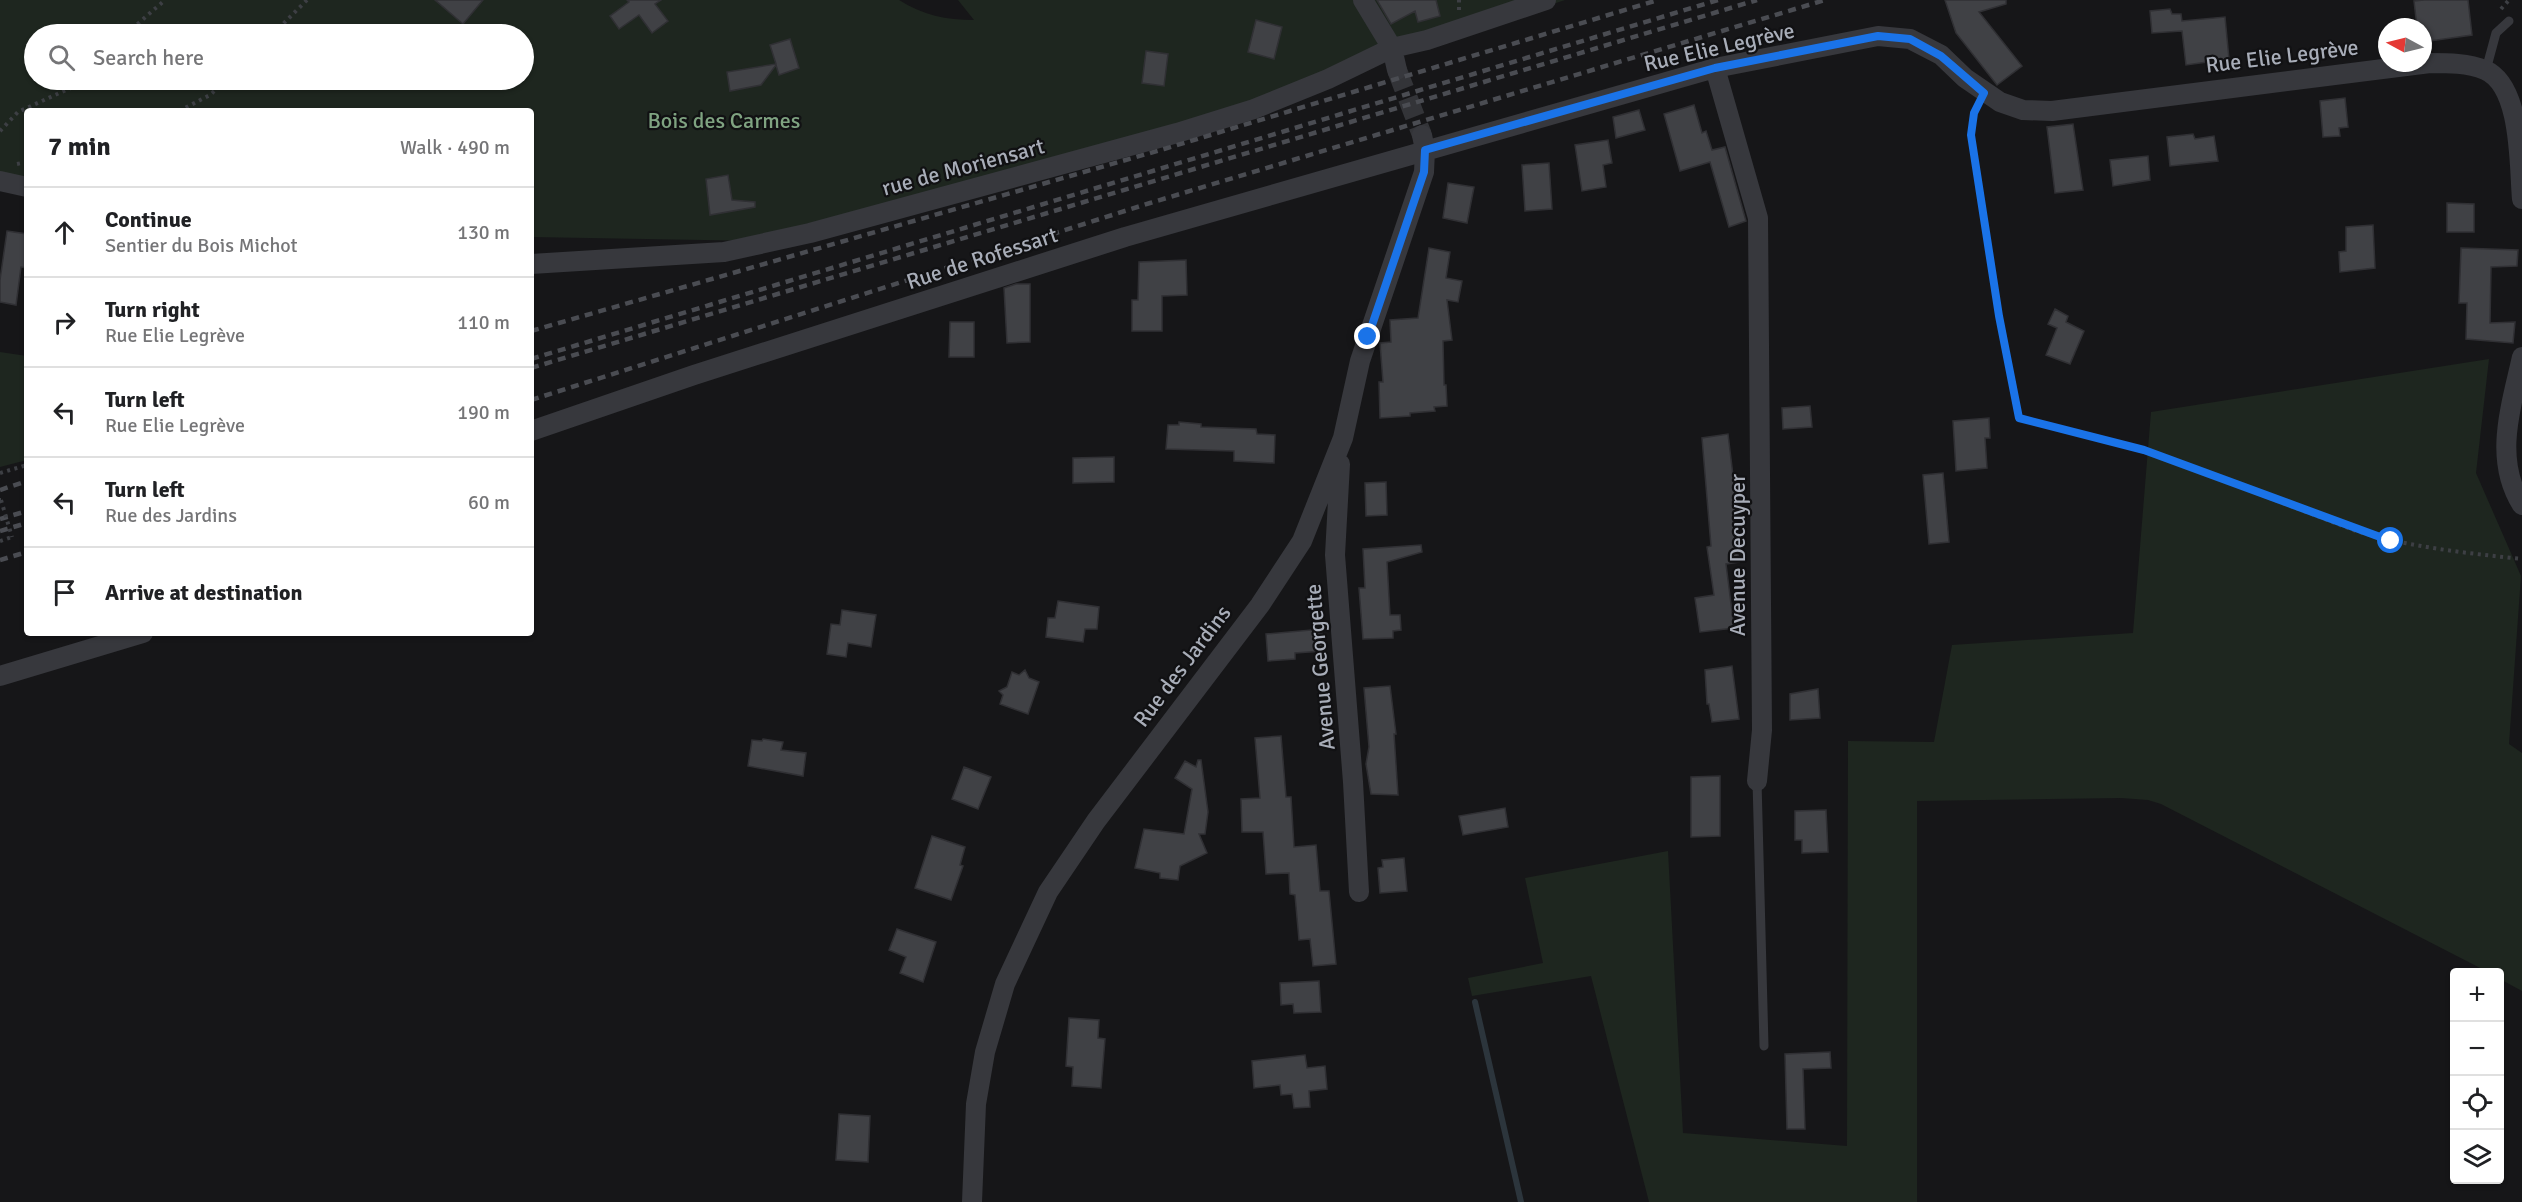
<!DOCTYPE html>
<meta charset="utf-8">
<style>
:root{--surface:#fff;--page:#f6f6f6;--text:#202124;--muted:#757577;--line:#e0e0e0}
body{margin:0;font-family:Signika,sans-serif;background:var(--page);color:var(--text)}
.controls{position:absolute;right:18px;bottom:18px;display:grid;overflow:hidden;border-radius:6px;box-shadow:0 2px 4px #0004}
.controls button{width:54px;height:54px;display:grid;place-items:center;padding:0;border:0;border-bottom:2px solid var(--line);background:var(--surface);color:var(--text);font:30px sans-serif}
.compass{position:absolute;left:2378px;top:18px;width:54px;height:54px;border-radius:50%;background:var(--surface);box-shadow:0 2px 4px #0004;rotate:277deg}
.stop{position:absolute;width:18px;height:18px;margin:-14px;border:4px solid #1a73e8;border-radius:50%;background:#fff}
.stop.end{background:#1a73e8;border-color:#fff;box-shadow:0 2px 6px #0008}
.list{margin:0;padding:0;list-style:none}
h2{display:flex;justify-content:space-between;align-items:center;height:78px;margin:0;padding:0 24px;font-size:26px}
h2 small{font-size:20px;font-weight:400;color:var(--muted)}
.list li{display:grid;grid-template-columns:39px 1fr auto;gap:18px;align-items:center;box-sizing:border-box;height:90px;padding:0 24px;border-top:2px solid var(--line)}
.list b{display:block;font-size:22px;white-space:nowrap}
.list p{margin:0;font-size:20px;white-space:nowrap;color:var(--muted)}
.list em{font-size:20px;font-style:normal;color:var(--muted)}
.icon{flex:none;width:33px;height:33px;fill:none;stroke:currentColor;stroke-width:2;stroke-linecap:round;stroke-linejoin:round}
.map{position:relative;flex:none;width:2522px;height:1202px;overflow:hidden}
.search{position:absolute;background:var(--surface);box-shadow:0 2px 4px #0004;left:24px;top:24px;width:510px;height:66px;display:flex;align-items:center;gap:15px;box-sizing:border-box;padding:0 21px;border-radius:33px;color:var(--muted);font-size:22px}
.panel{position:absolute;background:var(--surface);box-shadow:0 2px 4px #0004;left:24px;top:108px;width:510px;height:528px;border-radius:6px}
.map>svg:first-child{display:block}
</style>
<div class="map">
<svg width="2522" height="1202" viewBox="0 0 2522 1202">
<rect width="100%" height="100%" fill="#161618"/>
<!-- green -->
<path fill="#1e261f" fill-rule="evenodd" d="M 0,0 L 899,0 C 923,15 946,20 974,20 L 958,0 L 1565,0 L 1229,112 L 760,241 L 531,237 L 531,111 L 27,111 L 27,181 L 0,176 ZM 34,34 L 524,34 L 524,80 L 34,80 Z
M 0,352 L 27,356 L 27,460 L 0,467 Z
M 2489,359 L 2476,473 L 2521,576 L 2509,744 L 2522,753 L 2522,991 L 2500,979 L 2500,972 L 2488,972 L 2161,804 L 2148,800 L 2121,798 L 1917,801 L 1917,1202 L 1649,1202 L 1591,976 L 1472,996 L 1468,978 L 1543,963 L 1525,878 L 1668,851 L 1683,1133 L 1847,1146 L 1848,741 L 1934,742 L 1952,645 L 2133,633 L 2151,412 Z"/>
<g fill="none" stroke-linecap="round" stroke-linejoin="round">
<!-- stream -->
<path stroke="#2c353c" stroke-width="6" d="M 1475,1002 L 1521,1202"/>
</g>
<!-- building -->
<path fill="#404145" stroke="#303034" stroke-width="1.5" d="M 435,0 L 483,0 L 463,24 Z
M 627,0 L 661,0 L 655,4 L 668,21 L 652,33 L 639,15 L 619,29 L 610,16 L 629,2 Z
M 1377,0 L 1436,0 L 1440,16 L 1418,22 L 1415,11 L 1391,24 Z
M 1945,0 L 2006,0 L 2006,4 L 1979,12 L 2022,66 L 1997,85 L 1956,33 Z
M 2424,0 L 2468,0 L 2472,35 L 2423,42 L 2423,27 L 2417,27 L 2414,1 Z
M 2170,9 L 2172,14 L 2181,14 L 2182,21 L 2225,17 L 2229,59 L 2186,65 L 2182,31 L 2152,33 L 2150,11 Z
M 1256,20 L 1282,27 L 1274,59 L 1248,52 Z
M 790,39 L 799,68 L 779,75 L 776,65 L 761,85 L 730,91 L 727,72 L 776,64 L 770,45 Z
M 1146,51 L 1168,54 L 1164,86 L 1142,83 Z
M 2345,98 L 2348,127 L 2339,128 L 2340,136 L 2323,137 L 2320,101 Z
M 1694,105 L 1702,133 L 1706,131 L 1712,150 L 1725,147 L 1746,221 L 1729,227 L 1710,162 L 1680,171 L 1664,114 Z
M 1639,110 L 1645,130 L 1616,138 L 1613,117 Z
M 2073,124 L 2083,190 L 2055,193 L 2047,127 Z
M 2193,134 L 2195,139 L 2214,136 L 2218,161 L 2170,166 L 2167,137 Z
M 1608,140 L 1612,163 L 1603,165 L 1606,187 L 1582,191 L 1575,145 Z
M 2148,156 L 2150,180 L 2113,186 L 2110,160 Z
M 1549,163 L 1552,209 L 1525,211 L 1522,165 Z
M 728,175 L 732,200 L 755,202 L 755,207 L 710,215 L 706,179 Z
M 1448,183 L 1474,187 L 1467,223 L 1443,218 Z
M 2447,203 L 2474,204 L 2474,232 L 2447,232 Z
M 2373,225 L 2375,268 L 2340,272 L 2339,252 L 2346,251 L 2346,227 Z
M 7,231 L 27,234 L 27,268 L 21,267 L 16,305 L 0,302 L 0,280 Z
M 1429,248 L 1450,252 L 1446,278 L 1462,281 L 1458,302 L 1447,300 L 1452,340 L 1443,341 L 1444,385 L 1446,385 L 1447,406 L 1434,407 L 1435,411 L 1410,413 L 1410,416 L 1380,418 L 1379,382 L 1383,382 L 1380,343 L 1391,342 L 1390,320 L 1418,318 Z
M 2461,248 L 2518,250 L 2517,266 L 2491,267 L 2490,323 L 2515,322 L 2513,343 L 2466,339 L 2467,303 L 2459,303 Z
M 1186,260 L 1187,295 L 1162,296 L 1162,331 L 1132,331 L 1132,300 L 1138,300 L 1139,262 Z
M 1016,284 L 1030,284 L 1030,342 L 1007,343 L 1004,288 Z
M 2055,309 L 2068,316 L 2066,322 L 2084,331 L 2070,364 L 2046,355 L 2057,328 L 2048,324 Z
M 950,322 L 974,322 L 974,357 L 949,357 Z
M 1810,406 L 1812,427 L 1783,429 L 1782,408 Z
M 1989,418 L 1990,438 L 1985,438 L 1987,468 L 1956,471 L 1953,421 Z
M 1179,422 L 1201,424 L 1201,427 L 1256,429 L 1257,434 L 1275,435 L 1274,463 L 1234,461 L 1234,451 L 1166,449 L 1168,425 L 1179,425 Z
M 1728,434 L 1738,517 L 1733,518 L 1739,562 L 1726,564 L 1734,628 L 1700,632 L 1695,598 L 1714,595 L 1707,547 L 1711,546 L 1702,438 Z
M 1114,457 L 1114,482 L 1073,483 L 1073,458 Z
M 1943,473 L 1949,542 L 1929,544 L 1923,475 Z
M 1386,482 L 1387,515 L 1366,516 L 1365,483 Z
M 1421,545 L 1422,552 L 1387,562 L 1390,615 L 1400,615 L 1401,630 L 1393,631 L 1393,638 L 1363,639 L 1359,588 L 1365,588 L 1363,549 Z
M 1058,601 L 1099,607 L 1097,629 L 1085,629 L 1083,642 L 1046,637 L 1048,618 L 1055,618 Z
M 842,610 L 876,615 L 871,647 L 848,643 L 846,657 L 827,654 L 831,624 L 840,625 Z
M 1322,629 L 1323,651 L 1295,653 L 1295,659 L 1268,661 L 1266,634 Z
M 1732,666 L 1739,719 L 1712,722 L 1709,704 L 1707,704 L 1705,670 Z
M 1025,670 L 1029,678 L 1039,682 L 1028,714 L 1000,704 L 1003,695 L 999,691 L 1007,687 L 1012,672 L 1019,675 Z
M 1390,686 L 1396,734 L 1394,734 L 1398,795 L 1371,794 L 1366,764 L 1369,747 L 1364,688 Z
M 1818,689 L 1820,718 L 1790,720 L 1790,694 Z
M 1281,736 L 1286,797 L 1291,797 L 1294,847 L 1316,845 L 1320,891 L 1329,891 L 1336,964 L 1313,966 L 1310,939 L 1299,940 L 1295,895 L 1290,894 L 1289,873 L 1266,874 L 1263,832 L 1242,832 L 1241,799 L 1260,798 L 1255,738 Z
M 763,739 L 783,742 L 781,750 L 806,753 L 803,776 L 748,766 L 752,740 L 762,741 Z
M 1198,760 L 1201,760 L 1208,812 L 1205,834 L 1199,834 L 1207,853 L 1180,866 L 1178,880 L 1160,878 L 1160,873 L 1135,868 L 1144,829 L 1184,834 L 1192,789 L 1175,778 L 1185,761 L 1196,767 Z
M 964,767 L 991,777 L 978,809 L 952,799 Z
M 1720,776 L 1720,836 L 1691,837 L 1691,777 Z
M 1505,808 L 1508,827 L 1463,835 L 1459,816 Z
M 1826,810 L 1828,852 L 1802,853 L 1802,840 L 1795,840 L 1795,811 Z
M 932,836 L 965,847 L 960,865 L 963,866 L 951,900 L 915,888 Z
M 1404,858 L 1407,891 L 1380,893 L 1378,868 L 1383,867 L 1382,860 Z
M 897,929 L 936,942 L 923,982 L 900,973 L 906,957 L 889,950 Z
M 1319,981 L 1321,1012 L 1294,1013 L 1293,1004 L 1281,1005 L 1280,983 Z
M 1069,1018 L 1099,1020 L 1098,1038 L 1105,1039 L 1101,1088 L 1072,1086 L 1073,1067 L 1066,1066 Z
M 1830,1052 L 1831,1068 L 1803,1069 L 1805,1129 L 1787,1129 L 1785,1054 Z
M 1305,1055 L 1307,1068 L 1325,1066 L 1327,1089 L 1309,1091 L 1310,1107 L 1294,1108 L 1292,1094 L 1281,1095 L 1280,1085 L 1254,1088 L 1252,1061 Z
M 839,1114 L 870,1116 L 868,1162 L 836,1160 Z"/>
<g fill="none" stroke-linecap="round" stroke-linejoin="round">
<!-- minor-tunnel -->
<path stroke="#333438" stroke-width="20" stroke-dasharray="20 10" stroke-linecap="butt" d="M 1397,70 L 1422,135"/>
<!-- path -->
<path stroke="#3d3f44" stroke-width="4" stroke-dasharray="3 4.5" stroke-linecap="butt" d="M 2501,9 L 2509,0
M 1459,10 L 1459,0
M 126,34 L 165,0
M 273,34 L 307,0
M 1976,108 L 1970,136 L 1999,316 L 2019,418 L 2144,450 L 2356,531 C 2410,547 2465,553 2522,559
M 179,111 L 210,95 L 226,80
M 0,131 L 18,112 L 77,85 L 83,80
M 17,164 L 27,162
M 0,473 L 27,465
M 0,500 L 1,500
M 0,541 L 12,537"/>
<!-- service -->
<path stroke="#37383d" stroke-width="9" d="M 2486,70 L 2496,33 L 2509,21
M 1757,781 L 1764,1046"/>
<!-- minor -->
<path stroke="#37383d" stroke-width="20" d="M 1363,0 L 1392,48 L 1397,70
M 1715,68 L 1758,218 L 1762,730 L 1757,781
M 0,181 L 27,187
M 531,264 L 724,252 L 810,233 L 1177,133 L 1254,109 L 1328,79 L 1392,48 L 1427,40 L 1546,0
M 2522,357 C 2511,407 2493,459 2522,505
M 531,431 L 694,375 L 1125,237 L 1715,68 L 1878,36 L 1910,39 L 1941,55 L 1965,78 L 2000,102 L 2023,110 L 2052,111 L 2430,63 C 2448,63 2468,63 2485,70 C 2522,86 2519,165 2522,199
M 1340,464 L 1335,555 L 1353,782 L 1359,892
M 0,676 L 143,633
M 972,1202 L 976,1104 L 985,1052 L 1005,984 L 1048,892 L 1096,821 L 1260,605 L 1302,541 L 1343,438 L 1360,361 L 1424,172 L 1425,150 L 1422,135"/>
<!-- rail -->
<path stroke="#4a4c52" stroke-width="4.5" stroke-dasharray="8 6" stroke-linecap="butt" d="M 531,331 L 1164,149 L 1658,0
M 531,359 L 1718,0
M 531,368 L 1757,0
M 531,400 L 1150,203 L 1825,0
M 0,490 L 27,481
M 0,519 L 27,511
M 0,531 L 27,523
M 0,560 L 27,552"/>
<!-- path-bridge -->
<path stroke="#3d3f44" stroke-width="4" stroke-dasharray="3 4.5" stroke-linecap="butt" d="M 1,500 L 12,537"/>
</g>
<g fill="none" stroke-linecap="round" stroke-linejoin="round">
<!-- route -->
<path stroke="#1a73e8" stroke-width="8" d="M 1368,337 L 1424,172 L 1425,150 L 1715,68 L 1878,36 L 1910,39 L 1941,56 L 1984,93 L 1974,113 L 1971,135 L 1999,316 L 2019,418 L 2144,450 L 2391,541"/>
</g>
<g text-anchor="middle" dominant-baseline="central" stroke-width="4.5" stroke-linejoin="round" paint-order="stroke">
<!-- street labels -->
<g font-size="22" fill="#a8adb8" stroke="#111113">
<text transform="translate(1719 47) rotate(-13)">Rue Elie Legrève</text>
<text transform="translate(2282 56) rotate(-7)">Rue Elie Legrève</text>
<text transform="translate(963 167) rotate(-15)">rue de Moriensart</text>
<text transform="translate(982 258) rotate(-18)">Rue de Rofessart</text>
<text transform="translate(1737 555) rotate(-90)">Avenue Decuyper</text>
<text transform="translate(1182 666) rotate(-53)">Rue des Jardins</text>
<text transform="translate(1320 667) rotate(-95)">Avenue Georgette</text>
</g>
<!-- park labels -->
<g font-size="22" fill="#7fa381" stroke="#111113">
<text x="724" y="120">Bois des Carmes</text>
</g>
</g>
</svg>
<div class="controls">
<button>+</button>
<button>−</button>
<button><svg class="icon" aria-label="locate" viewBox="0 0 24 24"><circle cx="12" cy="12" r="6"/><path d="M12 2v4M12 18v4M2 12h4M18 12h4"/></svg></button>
<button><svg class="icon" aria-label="layers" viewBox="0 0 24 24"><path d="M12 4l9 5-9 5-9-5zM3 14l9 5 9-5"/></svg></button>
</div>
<svg class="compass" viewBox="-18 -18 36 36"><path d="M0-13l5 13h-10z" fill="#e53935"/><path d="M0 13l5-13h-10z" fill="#757577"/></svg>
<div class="stop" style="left:2391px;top:541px"></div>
<div class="stop end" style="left:1368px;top:337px"></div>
<div class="search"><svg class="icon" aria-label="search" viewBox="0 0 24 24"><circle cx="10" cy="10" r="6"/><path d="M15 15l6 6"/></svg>Search here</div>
<section class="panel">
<h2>7 min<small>Walk · 490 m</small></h2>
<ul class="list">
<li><svg class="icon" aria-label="ahead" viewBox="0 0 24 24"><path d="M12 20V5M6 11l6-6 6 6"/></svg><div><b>Continue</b><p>Sentier du Bois Michot</p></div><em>130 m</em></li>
<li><svg class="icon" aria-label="right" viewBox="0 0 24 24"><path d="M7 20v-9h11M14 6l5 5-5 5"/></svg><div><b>Turn right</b><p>Rue Elie Legrève</p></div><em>110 m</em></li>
<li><svg class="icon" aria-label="left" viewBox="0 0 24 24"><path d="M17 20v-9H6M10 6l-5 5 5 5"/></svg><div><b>Turn left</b><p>Rue Elie Legrève</p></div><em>190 m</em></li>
<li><svg class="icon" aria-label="left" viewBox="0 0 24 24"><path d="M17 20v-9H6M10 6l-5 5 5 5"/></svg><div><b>Turn left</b><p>Rue des Jardins</p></div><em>60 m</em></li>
<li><svg class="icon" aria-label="arrive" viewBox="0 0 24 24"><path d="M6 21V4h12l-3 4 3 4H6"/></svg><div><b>Arrive at destination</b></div></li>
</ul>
</section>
</div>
